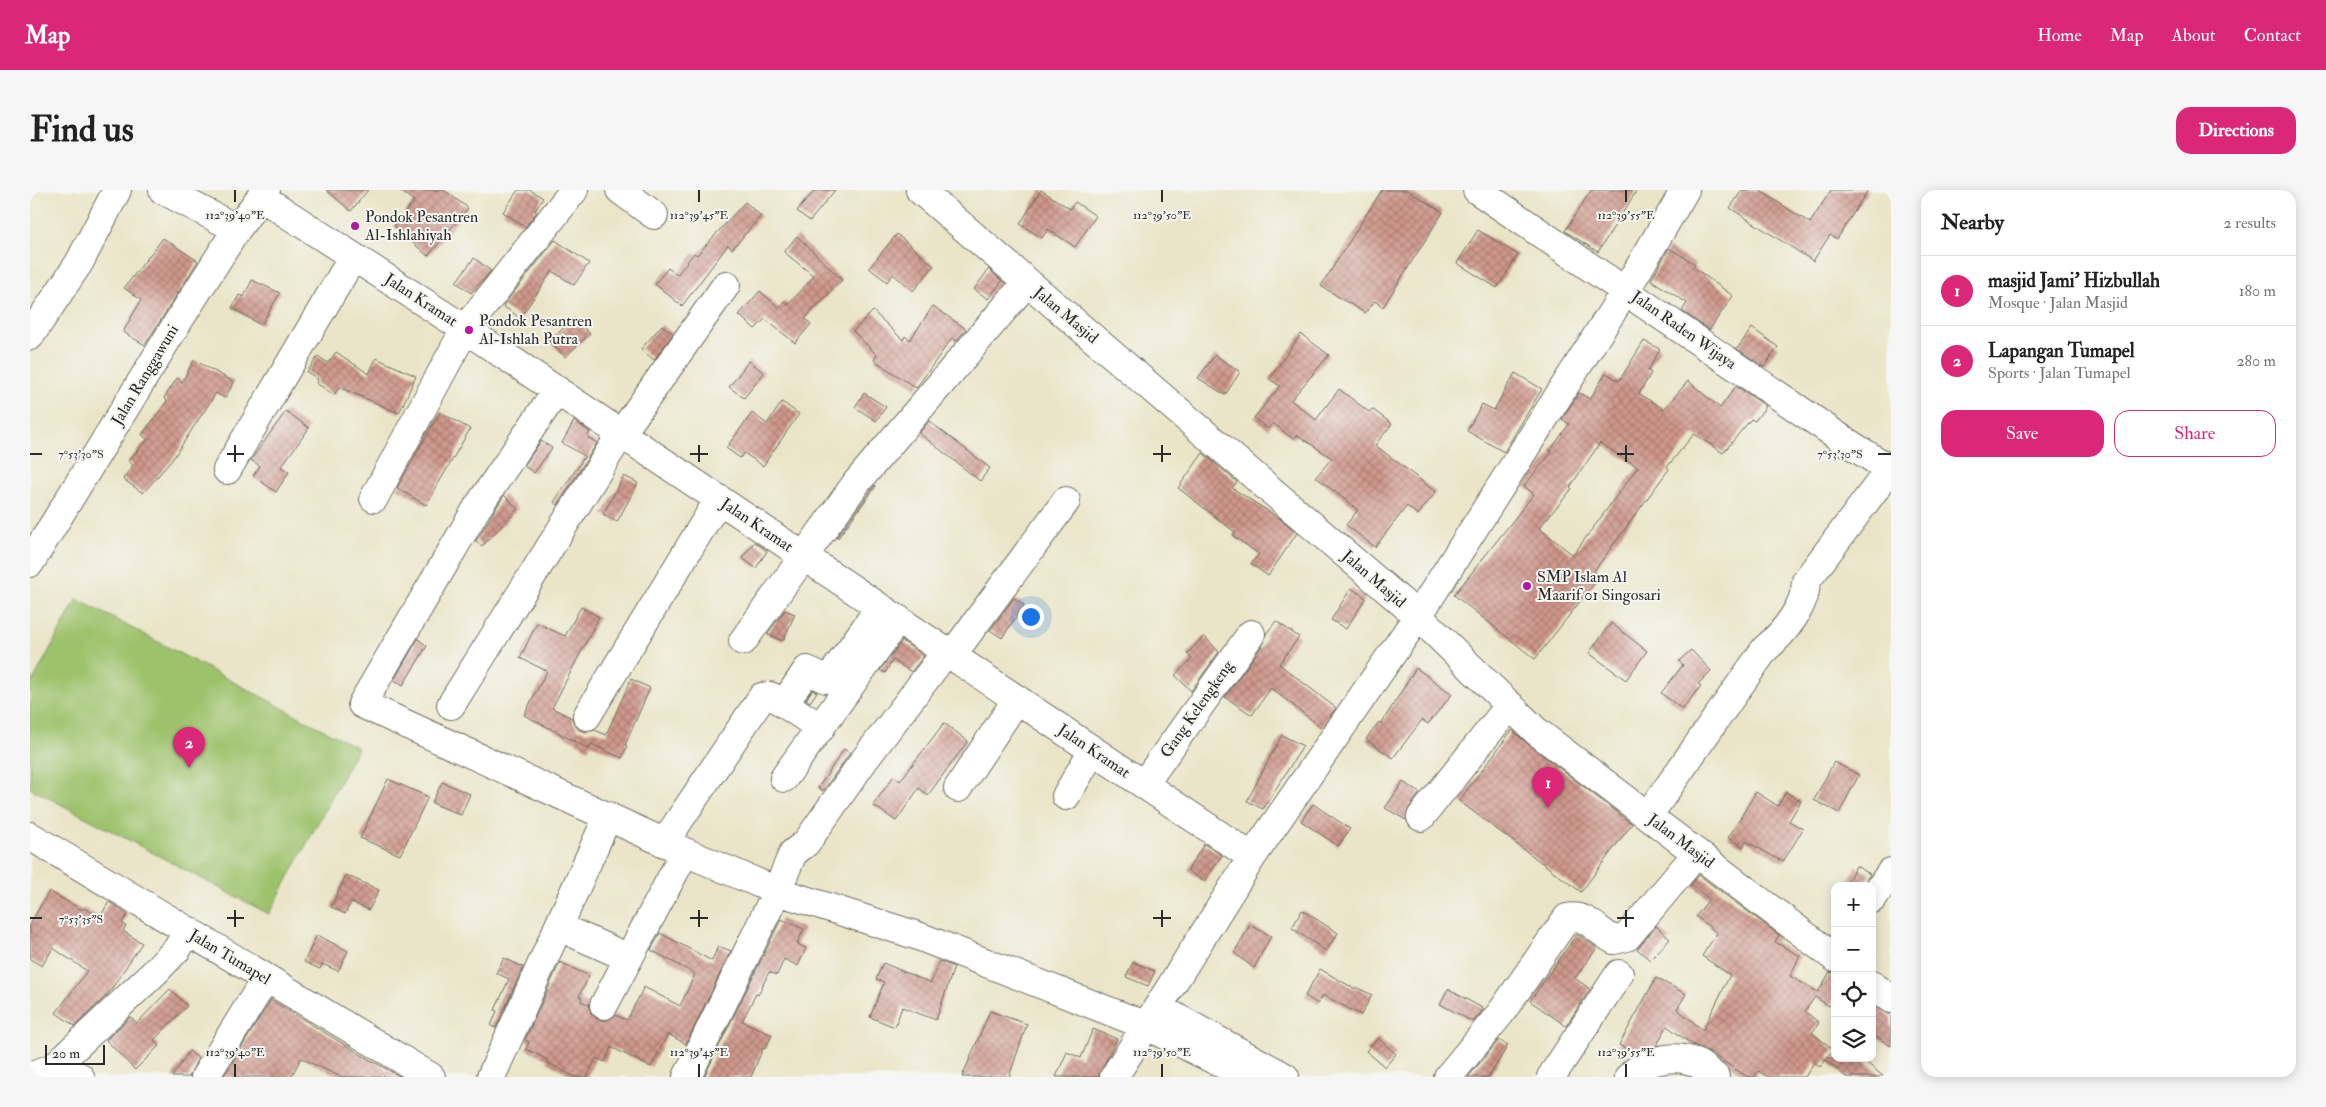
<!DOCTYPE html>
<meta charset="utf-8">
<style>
:root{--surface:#fff;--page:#f6f6f6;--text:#222;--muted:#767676;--line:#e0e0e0;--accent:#db2777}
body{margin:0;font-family:"IM FELL Double Pica",serif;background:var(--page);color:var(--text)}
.controls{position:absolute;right:15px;bottom:15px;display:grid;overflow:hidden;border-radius:10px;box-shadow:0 2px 12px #0003}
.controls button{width:45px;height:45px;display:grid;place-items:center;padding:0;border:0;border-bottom:1px solid var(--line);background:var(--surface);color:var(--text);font:25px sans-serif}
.scale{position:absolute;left:15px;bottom:12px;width:60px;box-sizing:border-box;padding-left:5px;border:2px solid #2b2b2b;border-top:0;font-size:14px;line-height:18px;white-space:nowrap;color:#2b2b2b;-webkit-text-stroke:4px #f6f6f2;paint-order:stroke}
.you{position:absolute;left:1000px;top:426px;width:18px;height:18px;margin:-12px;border:4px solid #fff;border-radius:50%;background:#1a73e8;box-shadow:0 0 0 8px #1a73e833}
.badge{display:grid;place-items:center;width:32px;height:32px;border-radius:50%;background:var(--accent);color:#fff;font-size:16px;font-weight:700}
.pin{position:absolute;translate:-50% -41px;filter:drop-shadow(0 1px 2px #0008)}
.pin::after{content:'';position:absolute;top:26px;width:18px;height:15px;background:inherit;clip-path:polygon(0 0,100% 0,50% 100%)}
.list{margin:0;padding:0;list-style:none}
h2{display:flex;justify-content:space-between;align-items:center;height:65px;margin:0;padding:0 20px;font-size:21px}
h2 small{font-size:16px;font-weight:400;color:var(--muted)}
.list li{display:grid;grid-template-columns:32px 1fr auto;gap:15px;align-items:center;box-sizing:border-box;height:70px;padding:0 20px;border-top:1px solid var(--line)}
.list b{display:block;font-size:19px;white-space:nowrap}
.list p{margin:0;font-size:16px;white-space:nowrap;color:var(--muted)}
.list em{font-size:16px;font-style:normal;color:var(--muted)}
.actions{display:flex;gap:10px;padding:15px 20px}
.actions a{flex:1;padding:11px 0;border:1px solid var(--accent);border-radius:15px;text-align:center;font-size:18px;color:var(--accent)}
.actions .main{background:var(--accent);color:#fff}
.icon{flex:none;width:28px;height:28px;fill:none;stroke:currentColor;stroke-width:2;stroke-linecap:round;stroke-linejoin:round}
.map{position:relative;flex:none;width:1861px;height:887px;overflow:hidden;border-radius:15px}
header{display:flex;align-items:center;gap:30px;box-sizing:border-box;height:70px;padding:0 25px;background:var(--accent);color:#fff}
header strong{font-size:24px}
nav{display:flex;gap:28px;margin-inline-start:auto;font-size:18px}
.intro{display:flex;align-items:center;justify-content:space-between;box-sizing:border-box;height:120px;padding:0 30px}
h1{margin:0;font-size:35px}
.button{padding:12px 22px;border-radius:15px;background:var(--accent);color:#fff;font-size:18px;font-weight:700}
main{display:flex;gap:30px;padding:0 30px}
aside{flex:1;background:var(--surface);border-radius:15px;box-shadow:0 2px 12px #0003}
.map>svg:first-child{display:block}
</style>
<header>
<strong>Map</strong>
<nav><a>Home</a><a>Map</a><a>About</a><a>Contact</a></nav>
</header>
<div class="intro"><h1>Find us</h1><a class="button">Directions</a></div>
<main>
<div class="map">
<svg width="1861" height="887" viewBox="0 0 1861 887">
<defs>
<pattern id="building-cross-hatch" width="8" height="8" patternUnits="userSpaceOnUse" patternTransform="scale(1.25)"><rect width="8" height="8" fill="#d0988c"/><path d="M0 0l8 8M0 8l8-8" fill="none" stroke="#a97c73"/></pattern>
</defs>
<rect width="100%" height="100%" fill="#f6f6f2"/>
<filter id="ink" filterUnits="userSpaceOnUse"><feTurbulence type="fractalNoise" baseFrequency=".02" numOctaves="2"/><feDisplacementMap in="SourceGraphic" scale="10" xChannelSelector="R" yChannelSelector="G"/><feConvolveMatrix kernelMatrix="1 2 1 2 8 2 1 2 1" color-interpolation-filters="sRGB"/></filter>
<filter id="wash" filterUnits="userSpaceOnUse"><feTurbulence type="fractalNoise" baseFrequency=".0096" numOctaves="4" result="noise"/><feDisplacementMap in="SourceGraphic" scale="20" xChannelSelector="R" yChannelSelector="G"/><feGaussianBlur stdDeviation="1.12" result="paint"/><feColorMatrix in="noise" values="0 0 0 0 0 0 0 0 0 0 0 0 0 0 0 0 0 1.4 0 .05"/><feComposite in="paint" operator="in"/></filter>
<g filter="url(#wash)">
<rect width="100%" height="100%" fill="#eae5c8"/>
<!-- garden -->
<path fill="#9dc26c" stroke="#64764c" d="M 47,409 L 328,558 L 239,724 L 0,598 L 0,496 Z"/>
<g id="blocks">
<!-- building -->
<path fill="url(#building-cross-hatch)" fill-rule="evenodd" d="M 296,0 L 338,0 L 321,21 Z
M 369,0 L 414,0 L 438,18 L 398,66 L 364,36 L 384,11 Z
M 488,0 L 500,0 L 513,8 L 505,21 L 507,22 L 495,37 L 473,22 Z
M 785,0 L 805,0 L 780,31 L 767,21 Z
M 1011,0 L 1040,19 L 1045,12 L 1066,26 L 1045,57 L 1018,39 L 1012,48 L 990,34 Z
M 1352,0 L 1377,0 L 1413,22 L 1353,117 L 1345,111 L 1335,123 L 1291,96 Z
M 1561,0 L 1607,0 L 1568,62 L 1535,41 Z
M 1712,0 L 1729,0 L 1780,33 L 1801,0 L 1838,0 L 1807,49 L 1800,45 L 1783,71 L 1700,18 Z
M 715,12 L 731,26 L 702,59 L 698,55 L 652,116 L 625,94 L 638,78 L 647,85 L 664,63 L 667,65 Z
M 1448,40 L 1488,65 L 1467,98 L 1427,73 Z
M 867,44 L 904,76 L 883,101 L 863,84 L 857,92 L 839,78 Z
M 767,46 L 812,90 L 775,129 L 781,134 L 765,153 L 735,129 L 725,139 L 709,125 L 730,101 L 749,118 L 754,111 L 758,115 L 784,86 L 754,62 Z
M 133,48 L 168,71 L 115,155 L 93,142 L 111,110 L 94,98 Z
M 525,50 L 559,73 L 544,95 L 522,81 L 490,128 L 473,116 Z
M 1639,58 L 1665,74 L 1663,77 L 1703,106 L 1679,140 L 1652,121 L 1657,113 L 1621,90 Z
M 444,68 L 461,81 L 441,103 L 426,92 Z
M 959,79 L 972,91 L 958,109 L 944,99 Z
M 222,90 L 250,103 L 231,135 L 202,118 L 209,105 L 214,107 Z
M 903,116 L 936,139 L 926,151 L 922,148 L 886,198 L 844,170 L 847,165 L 823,141 L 843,121 L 873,150 L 875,146 L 880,150 Z
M 545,128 L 560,144 L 535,167 L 519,151 Z
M 632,135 L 643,144 L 624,170 L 611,159 Z
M 1722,138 L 1748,157 L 1734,177 L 1707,159 Z
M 1271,144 L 1299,165 L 1261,210 L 1286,230 L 1309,199 L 1339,222 L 1342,219 L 1362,234 L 1345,255 L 1406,302 L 1388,325 L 1377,316 L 1345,357 L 1316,335 L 1328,320 L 1286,287 L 1302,268 L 1267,245 L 1263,249 L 1243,233 L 1238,239 L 1224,228 L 1250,196 L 1239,189 Z
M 1614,151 L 1630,159 L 1618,181 L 1621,183 L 1609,204 L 1634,219 L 1658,191 L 1690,218 L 1706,196 L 1736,216 L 1725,231 L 1721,229 L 1693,263 L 1664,244 L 1637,277 L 1639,279 L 1564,381 L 1570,386 L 1505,469 L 1424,405 L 1504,304 L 1494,296 L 1521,263 L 1520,261 L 1539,234 L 1532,229 L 1549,203 L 1560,209 L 1576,183 L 1589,191 ZM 1570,253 L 1608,277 L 1543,365 L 1509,338 L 1542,299 L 1540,297 Z
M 306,162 L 339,184 L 346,168 L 386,186 L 369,223 L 309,197 L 304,205 L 286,193 L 288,189 L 277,182 L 288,166 L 298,173 Z
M 1185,165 L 1210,182 L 1195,205 L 1168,188 Z
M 164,170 L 204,192 L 195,208 L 186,203 L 142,270 L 113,303 L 93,289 L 103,275 L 98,271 L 118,249 L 112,245 L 137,211 L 134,208 L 147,188 L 152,192 Z
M 719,171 L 734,183 L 714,208 L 699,197 Z
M 1485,183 L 1512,199 L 1474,262 L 1437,241 L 1452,214 L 1464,220 Z
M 834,203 L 856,217 L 846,231 L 825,217 Z
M 752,212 L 769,224 L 733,276 L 714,263 L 710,268 L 696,258 L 722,223 L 737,234 Z
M 256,221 L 279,238 L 251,277 L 259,282 L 246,302 L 223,286 L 230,276 L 221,270 Z
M 410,222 L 440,239 L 396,315 L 367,298 Z
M 544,231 L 560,242 L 557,247 L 567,253 L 528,315 L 524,312 L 555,266 L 532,253 Z
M 899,231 L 960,278 L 950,291 L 889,243 Z
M 511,251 L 522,258 L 504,283 L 494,276 Z
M 1173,263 L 1207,292 L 1202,298 L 1252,330 L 1267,343 L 1238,386 L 1221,374 L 1229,364 L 1203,346 L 1205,342 L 1148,298 Z
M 594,286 L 608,293 L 587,332 L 573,324 Z
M 845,295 L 846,296 L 808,348 L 806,348 Z
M 474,305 L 488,319 L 452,356 L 446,351 Z
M 724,352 L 737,361 L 726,378 L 712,368 Z
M 1321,398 L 1336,408 L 1316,439 L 1301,430 Z
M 984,408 L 994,415 L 972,448 L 960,440 Z
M 551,417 L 569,427 L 522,518 L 542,528 L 544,534 L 549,540 L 557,542 L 565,540 L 576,545 L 601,489 L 620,498 L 595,555 L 597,556 L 592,568 L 561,554 L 559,559 L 494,525 L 517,481 L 490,468 L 507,433 L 535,446 Z
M 755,420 L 765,424 L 753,451 L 737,444 Z
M 1246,431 L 1269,447 L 1249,474 L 1306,518 L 1292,538 L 1241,498 L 1222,525 L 1195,507 L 1234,453 L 1236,444 Z
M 1581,433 L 1617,461 L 1596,490 L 1559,463 Z
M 1174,446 L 1189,462 L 1161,501 L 1145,485 L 1162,469 L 1157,464 Z
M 388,449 L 397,456 L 373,495 L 364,490 Z
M 872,451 L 894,466 L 881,482 L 863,470 L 855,483 L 850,480 Z
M 1661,460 L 1681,481 L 1668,494 L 1671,496 L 1652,519 L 1631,503 L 1653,475 L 1649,471 Z
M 1386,478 L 1422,504 L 1398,534 L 1392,530 L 1363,568 L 1336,549 L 1349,532 L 1351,534 Z
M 782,500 L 787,502 L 780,512 L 776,509 Z
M 914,533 L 938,551 L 898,605 L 889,598 L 866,631 L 843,615 L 864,586 L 870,591 Z
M 1482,540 L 1497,553 L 1602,634 L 1551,702 L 1429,611 Z
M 1252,545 L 1273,556 L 1233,619 L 1217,611 Z
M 814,559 L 820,563 L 793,601 L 788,598 Z
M 1804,572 L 1829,585 L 1809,623 L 1784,610 Z
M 358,589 L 398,607 L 370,665 L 330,648 Z
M 412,592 L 440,604 L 431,625 L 402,613 Z
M 1373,592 L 1390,603 L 1379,618 L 1376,630 L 1355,618 Z
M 1726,602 L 1748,616 L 1756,602 L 1771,611 L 1759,631 L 1773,639 L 1753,672 L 1716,651 L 1713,657 L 1698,648 Z
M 1283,614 L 1320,639 L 1308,656 L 1271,631 Z
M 1174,654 L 1192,665 L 1174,692 L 1158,680 Z
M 1826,676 L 1840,684 L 1832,696 L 1815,696 Z
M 316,685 L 349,700 L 339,720 L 321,712 L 315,724 L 301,717 Z
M 1669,685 L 1749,745 L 1745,752 L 1770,766 L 1760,786 L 1788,802 L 1800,782 L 1805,783 L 1805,808 L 1799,816 L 1785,807 L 1775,821 L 1789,833 L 1782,843 L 1804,860 L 1797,868 L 1831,868 L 1854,887 L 1816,887 L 1796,870 L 1790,877 L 1784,872 L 1775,887 L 1738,887 L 1728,881 L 1724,887 L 1718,887 L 1677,861 L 1660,853 L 1637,836 L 1627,855 L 1605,863 L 1589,855 L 1626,788 L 1656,804 L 1647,819 L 1673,840 L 1700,785 L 1672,766 L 1687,743 L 1666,726 L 1679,709 L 1661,694 Z
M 19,701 L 52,720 L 54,718 L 70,727 L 79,712 L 98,724 L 92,733 L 96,736 L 93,741 L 112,753 L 78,804 L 45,836 L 26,823 L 57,781 L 23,758 L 12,776 L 0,769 L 0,734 Z
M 1272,720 L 1308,743 L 1296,761 L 1262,738 Z
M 751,729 L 774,739 L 767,754 L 776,758 L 768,776 L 754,769 L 747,785 L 739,782 L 728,805 L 726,804 L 712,831 L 742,845 L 735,859 L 733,858 L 721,887 L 674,887 Z
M 1220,735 L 1241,746 L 1224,778 L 1204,763 Z
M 1626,736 L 1640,749 L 1620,770 L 1607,759 Z
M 630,743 L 682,771 L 688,756 L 701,761 L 656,854 L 638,844 L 621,877 L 581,857 L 575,872 L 566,868 L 557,887 L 544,887 L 517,872 L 518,870 L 496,859 L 499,852 L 495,850 L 530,772 L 559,786 L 549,806 L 552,808 L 551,811 L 559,815 L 561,823 L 567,829 L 575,831 L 585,825 L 597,830 L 614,797 L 650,816 L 665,784 L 621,760 Z
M 1547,744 L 1567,758 L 1545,788 L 1560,799 L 1536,836 L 1500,811 Z
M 287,745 L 318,761 L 308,781 L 292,774 L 290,779 L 274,772 Z
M 474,768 L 493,777 L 466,838 L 461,836 L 467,821 L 465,820 L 479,789 L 466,783 Z
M 909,771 L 924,777 L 906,830 L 872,817 L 865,837 L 840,827 L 854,792 L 846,789 L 853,773 L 901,793 Z
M 1103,772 L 1125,781 L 1118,796 L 1096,787 Z
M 1290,779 L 1325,799 L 1326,797 L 1342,805 L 1331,825 L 1293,805 L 1288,814 L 1275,806 Z
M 140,799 L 157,816 L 124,850 L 129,856 L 105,880 L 76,850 L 100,827 L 107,833 Z
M 1418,799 L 1454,819 L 1443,832 L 1410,814 Z
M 241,810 L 340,870 L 371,887 L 311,887 L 271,868 L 261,887 L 193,887 Z
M 1842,815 L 1861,826 L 1861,856 L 1842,844 Z
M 960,821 L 997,834 L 979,887 L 932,887 Z
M 1063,839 L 1087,849 L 1068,887 L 1026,887 L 1037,862 L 1051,868 Z
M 1348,848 L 1366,864 L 1355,877 L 1336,861 Z
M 1469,850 L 1478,855 L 1459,887 L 1438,887 Z
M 159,861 L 168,868 L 159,887 L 142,887 Z"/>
</g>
</g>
<g filter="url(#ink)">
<use href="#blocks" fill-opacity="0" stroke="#6e6c62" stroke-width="1"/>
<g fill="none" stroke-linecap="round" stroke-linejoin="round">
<defs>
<path id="minor" d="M 133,0 L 207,39
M 590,0 L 624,25
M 890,0 L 1388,426 L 1506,541 L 1805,768
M 1447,0 L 1812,249 L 1861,280
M 231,7 L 435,139 L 1222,667
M 0,146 L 49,73 L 87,0
M 527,200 L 447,318 L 332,514 L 655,662 L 747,701 L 888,746 L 1117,836 L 1218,887
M 197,280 L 323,67
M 344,308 L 435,139 L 544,0
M 0,373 L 146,135 L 207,39 L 236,0
M 713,451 L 827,292 L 997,92
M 922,465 L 1036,311
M 754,514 L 777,480 L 796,489 L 800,488 L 850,417
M 421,515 L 591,244 L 696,95
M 557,526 L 689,309
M 754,588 L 868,429
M 1114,594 L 1221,444
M 928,598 L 987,509
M 1036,606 L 1063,560
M 1618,626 L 1735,459 C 1754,443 1776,416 1776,391 L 1860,279
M 1391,627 L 1480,515
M 0,646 L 401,887
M 634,653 L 732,507 L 740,506 L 747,509 L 791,538
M 1842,709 L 1861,682
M 529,737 L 599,768
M 1842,795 L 1861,809
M 574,815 L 655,662
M 1129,818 L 1255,887
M 25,876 L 124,783 L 148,758 L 157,740
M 0,886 L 30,875 L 50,887
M 175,887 L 236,788
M 461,887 L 578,626
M 657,887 L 747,701 L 763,663 L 776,653 L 835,569 L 916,462
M 1084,887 L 1222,667 L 1388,426 L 1596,100 L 1655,0
M 1418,887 L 1470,824 L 1537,728 C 1556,723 1568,742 1584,750 L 1597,747 L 1667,663
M 1521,887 L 1589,784
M 1599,887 C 1614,870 1646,863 1666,873 C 1673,876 1679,883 1685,887"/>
</defs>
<!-- minor casing -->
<use href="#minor" stroke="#6e6c62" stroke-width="30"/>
<!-- minor -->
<use href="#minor" stroke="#fff" stroke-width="28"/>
</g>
</g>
<!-- ticks -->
<path fill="none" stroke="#2b2b2b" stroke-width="2" d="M 205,0 L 205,12M 669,0 L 669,12M 1132,0 L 1132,12M 1596,0 L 1596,12M 205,255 L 205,272M 669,255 L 669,272M 1132,255 L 1132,272M 1596,255 L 1596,272M 0,264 L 12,264M 197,264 L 214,264M 660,264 L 678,264M 1123,264 L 1141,264M 1587,264 L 1604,264M 1848,264 L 1861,264M 205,720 L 205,737M 669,720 L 669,737M 1132,720 L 1132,737M 1596,720 L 1596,737M 0,728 L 12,728M 197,728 L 214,728M 660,728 L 678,728M 1123,728 L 1141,728M 1587,728 L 1604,728M 205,874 L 205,887M 669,874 L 669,887M 1132,874 L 1132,887M 1596,874 L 1596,887"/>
<!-- markers -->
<g fill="#b5179e" stroke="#f6f6f2" stroke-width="2">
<circle cx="325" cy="36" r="5"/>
<circle cx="439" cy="140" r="5"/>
<circle cx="1497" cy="396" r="5"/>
</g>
<g text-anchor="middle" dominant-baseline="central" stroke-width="4" stroke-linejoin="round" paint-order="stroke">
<!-- poi labels -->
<g font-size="16" fill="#2b2b2b" stroke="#f6f6f2" text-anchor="start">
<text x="335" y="27">Pondok Pesantren<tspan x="335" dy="18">Al-Ishlahiyah</tspan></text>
<text x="449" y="131">Pondok Pesantren<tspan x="449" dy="18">Al-Ishlah Putra</tspan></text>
<text x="1507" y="387">SMP Islam Al<tspan x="1507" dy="18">Maarif 01 Singosari</tspan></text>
</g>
<!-- street labels -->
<g font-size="16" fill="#2b2b2b" stroke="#f6f6f2">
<text transform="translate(391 110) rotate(33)">Jalan Kramat</text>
<text transform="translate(1036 125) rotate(40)">Jalan Masjid</text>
<text transform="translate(1654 140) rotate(35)">Jalan Raden Wijaya</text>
<text transform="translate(115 185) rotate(-59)">Jalan Ranggawuni</text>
<text transform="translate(727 335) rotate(34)">Jalan Kramat</text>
<text transform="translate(1344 389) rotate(41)">Jalan Masjid</text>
<text transform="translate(1167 519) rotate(-55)">Gang Kelengkeng</text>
<text transform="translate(1064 561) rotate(34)">Jalan Kramat</text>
<text transform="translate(1651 651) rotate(37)">Jalan Masjid</text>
<text transform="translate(200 767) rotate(31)">Jalan Tumapel</text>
</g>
</g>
<g font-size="12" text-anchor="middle" fill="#2b2b2b" stroke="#f6f6f2" stroke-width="4" stroke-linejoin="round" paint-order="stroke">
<text x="205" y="29">112°39'40"E</text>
<text x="669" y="29">112°39'45"E</text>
<text x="1132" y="29">112°39'50"E</text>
<text x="1596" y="29">112°39'55"E</text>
<text x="51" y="268">7°53'30"S</text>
<text x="1810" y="268">7°53'30"S</text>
<text x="51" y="733">7°53'35"S</text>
<text x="205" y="866">112°39'40"E</text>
<text x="669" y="866">112°39'45"E</text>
<text x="1132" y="866">112°39'50"E</text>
<text x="1596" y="866">112°39'55"E</text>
</g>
</svg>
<div class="controls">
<button>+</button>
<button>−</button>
<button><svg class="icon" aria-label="locate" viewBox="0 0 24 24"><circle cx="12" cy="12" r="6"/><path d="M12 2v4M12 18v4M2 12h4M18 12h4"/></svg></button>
<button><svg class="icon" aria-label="layers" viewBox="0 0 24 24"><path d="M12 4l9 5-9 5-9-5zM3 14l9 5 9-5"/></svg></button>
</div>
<div class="scale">20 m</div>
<div class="you"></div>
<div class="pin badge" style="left:1518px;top:618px">1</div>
<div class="pin badge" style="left:159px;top:578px">2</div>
</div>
<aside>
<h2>Nearby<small>2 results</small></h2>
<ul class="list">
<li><span class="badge">1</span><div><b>masjid Jami' Hizbullah</b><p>Mosque · Jalan Masjid</p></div><em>180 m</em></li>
<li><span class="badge">2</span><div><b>Lapangan Tumapel</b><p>Sports · Jalan Tumapel</p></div><em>280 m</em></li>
</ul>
<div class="actions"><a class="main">Save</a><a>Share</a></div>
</aside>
</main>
